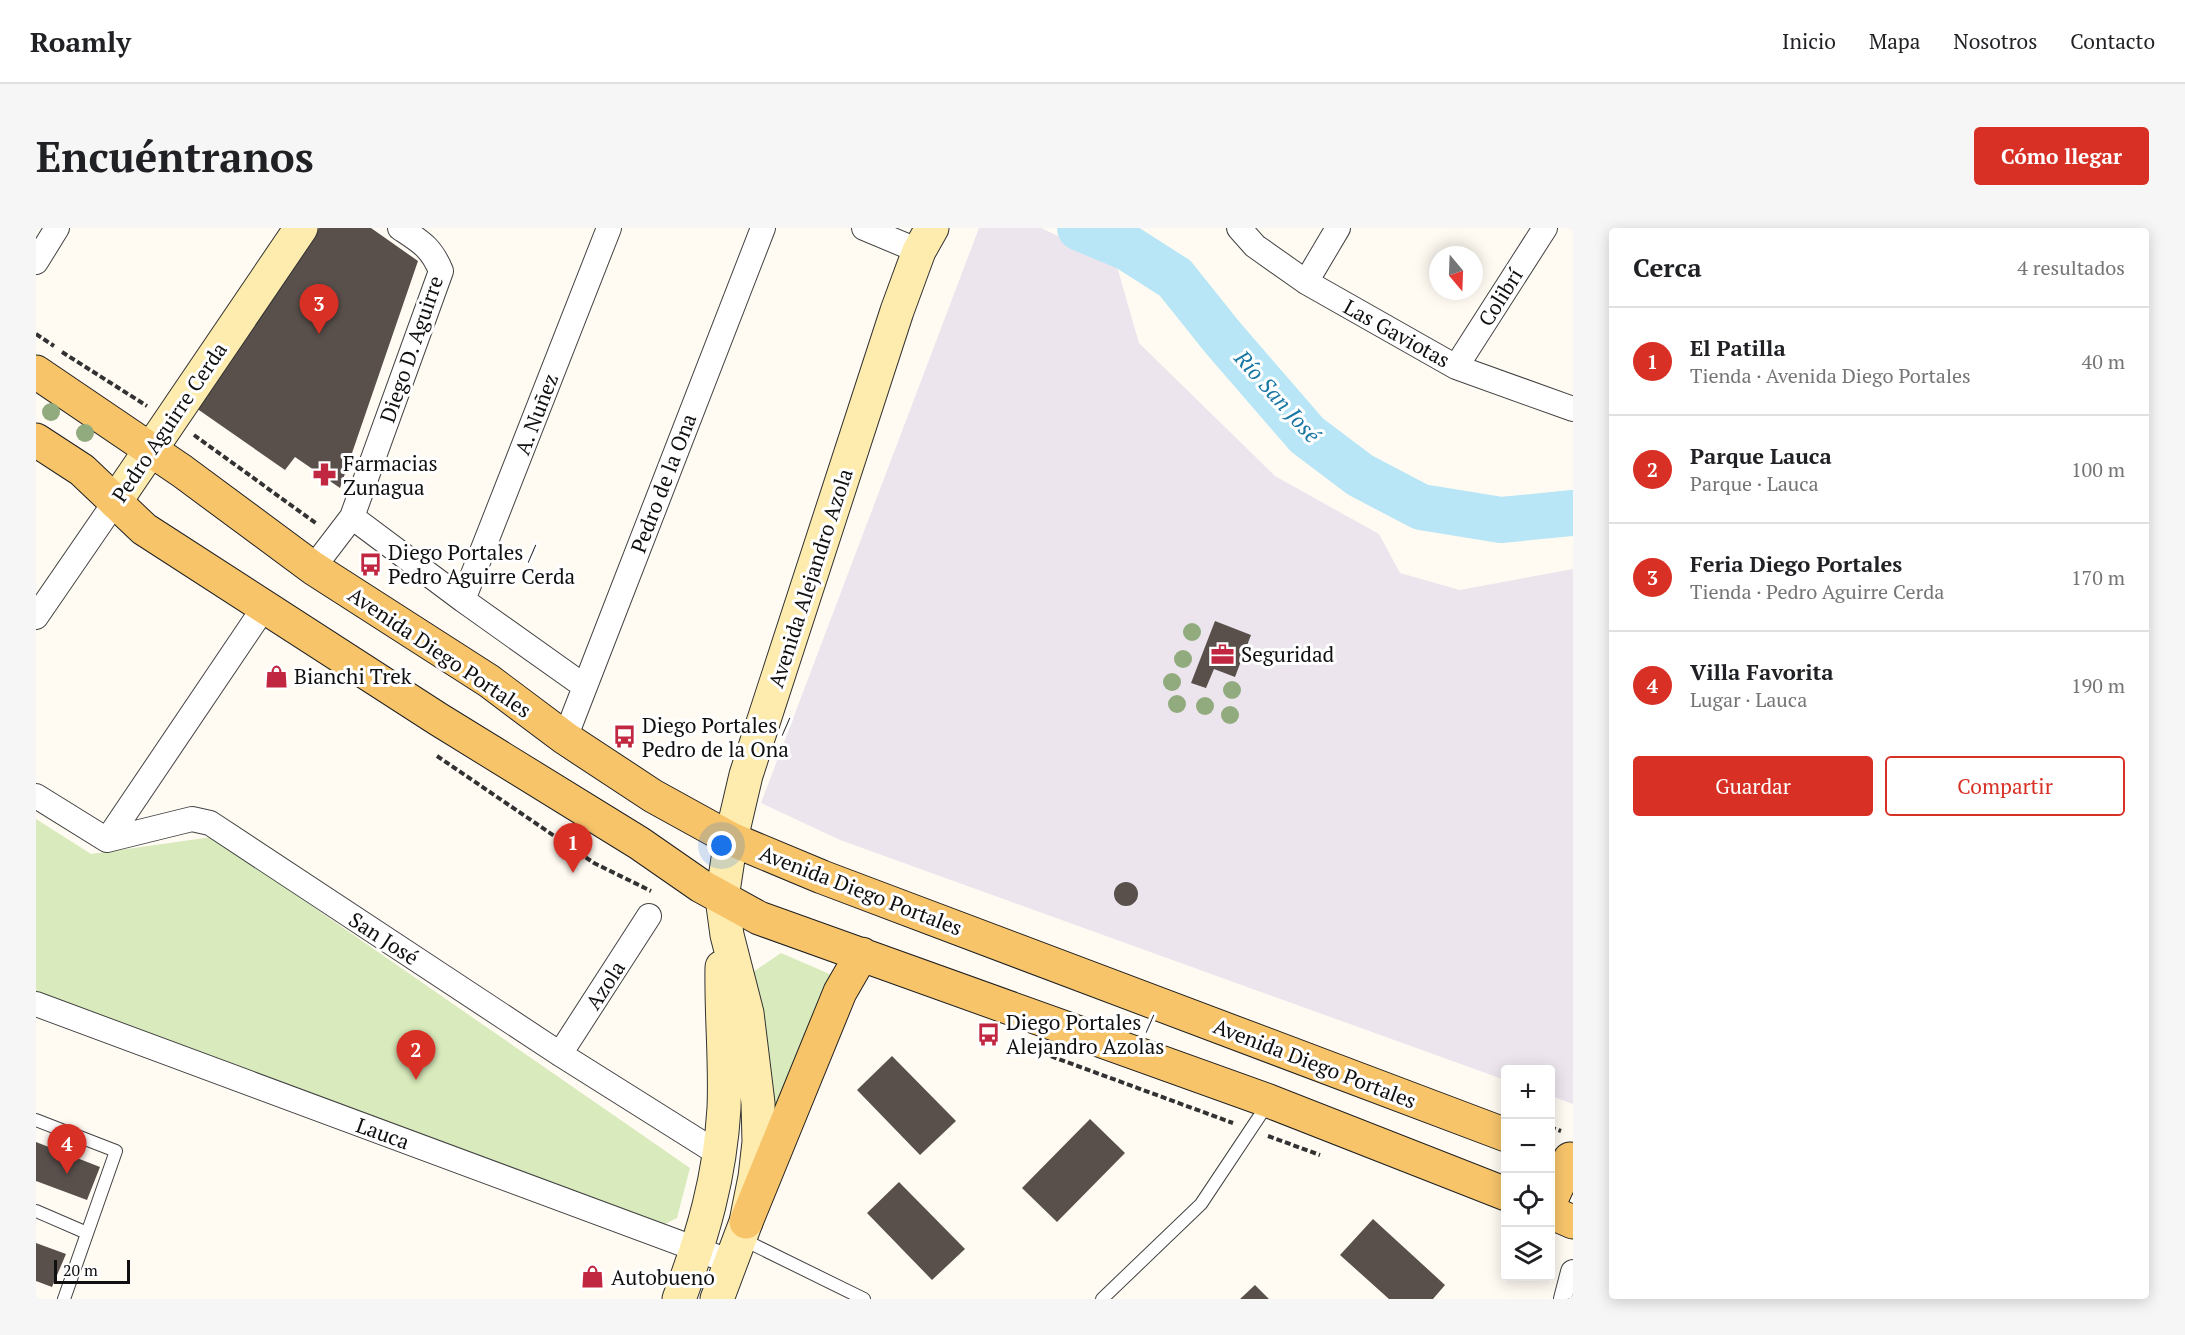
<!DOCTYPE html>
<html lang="es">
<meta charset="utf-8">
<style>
:root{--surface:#fff;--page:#f6f6f6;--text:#202124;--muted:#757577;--line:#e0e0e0;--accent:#d93025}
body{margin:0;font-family:"PT Serif",serif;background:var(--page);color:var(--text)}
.controls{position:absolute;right:18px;bottom:18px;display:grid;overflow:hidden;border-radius:6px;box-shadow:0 3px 15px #0003}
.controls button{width:54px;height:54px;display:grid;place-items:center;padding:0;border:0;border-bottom:2px solid var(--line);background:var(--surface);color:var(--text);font:30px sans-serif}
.compass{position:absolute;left:1393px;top:18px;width:54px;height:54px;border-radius:50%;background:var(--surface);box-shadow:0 3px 15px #0003;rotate:161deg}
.scale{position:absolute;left:18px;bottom:15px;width:76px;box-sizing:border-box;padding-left:6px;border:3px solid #101010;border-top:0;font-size:16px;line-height:21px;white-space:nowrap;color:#101010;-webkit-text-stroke:4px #fff;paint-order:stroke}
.you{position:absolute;left:686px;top:618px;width:21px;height:21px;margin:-15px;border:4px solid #fff;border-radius:50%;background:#1a73e8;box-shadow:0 0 0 9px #1a73e833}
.badge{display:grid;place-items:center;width:39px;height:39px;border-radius:50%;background:var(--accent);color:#fff;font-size:20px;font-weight:700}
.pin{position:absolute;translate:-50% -50px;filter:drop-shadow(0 2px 3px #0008)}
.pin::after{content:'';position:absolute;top:32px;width:21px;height:18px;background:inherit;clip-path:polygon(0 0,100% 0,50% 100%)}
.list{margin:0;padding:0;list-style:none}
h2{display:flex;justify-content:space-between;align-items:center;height:78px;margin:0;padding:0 24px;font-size:26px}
h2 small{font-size:20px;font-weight:400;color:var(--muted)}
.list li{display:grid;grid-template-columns:39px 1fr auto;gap:18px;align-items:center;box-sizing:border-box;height:108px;padding:0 24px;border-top:2px solid var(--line)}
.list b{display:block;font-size:22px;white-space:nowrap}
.list p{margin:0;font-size:20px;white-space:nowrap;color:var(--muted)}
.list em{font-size:20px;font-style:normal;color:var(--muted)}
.actions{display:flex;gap:12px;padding:18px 24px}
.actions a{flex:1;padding:14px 0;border:2px solid var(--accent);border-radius:6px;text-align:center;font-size:21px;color:var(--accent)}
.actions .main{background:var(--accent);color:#fff}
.icon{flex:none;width:33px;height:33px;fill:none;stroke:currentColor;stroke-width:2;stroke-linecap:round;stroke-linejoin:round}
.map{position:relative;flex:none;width:1537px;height:1071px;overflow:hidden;border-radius:6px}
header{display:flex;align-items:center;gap:36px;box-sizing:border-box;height:84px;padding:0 30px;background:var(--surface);border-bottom:2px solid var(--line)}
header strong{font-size:28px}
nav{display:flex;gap:33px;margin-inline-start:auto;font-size:21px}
.intro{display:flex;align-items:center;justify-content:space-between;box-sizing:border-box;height:144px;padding:0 36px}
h1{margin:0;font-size:42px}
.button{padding:15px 27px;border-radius:6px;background:var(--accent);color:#fff;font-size:21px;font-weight:700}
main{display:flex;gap:36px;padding:0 36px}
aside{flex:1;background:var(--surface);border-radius:6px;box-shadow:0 3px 15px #0003}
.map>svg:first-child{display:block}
</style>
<header>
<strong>Roamly</strong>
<nav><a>Inicio</a><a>Mapa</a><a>Nosotros</a><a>Contacto</a></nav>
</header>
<div class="intro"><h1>Encuéntranos</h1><a class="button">Cómo llegar</a></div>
<main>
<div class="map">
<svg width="1537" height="1071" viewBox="0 0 1537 1071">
<rect width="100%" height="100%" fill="#fffbf3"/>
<!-- industrial -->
<path fill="#ece5ee" d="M 943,0 L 1005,0 L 1080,35 L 1103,115 L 1239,248 L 1343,306 L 1364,345 L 1424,362 L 1537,341 L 1537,876 L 1515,868 L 1514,842 L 1470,842 L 1469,852 L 804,612 L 725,575 Z"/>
<!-- green -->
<path fill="#d9eabc" d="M 0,591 L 55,626 L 176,609 L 654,940 L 641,990 L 623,999 L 0,764 Z
M 745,725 L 796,747 L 751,883 L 737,883 L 717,744 Z"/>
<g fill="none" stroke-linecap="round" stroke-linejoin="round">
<!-- river -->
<path stroke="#b8e6f6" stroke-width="46" d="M 1044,0 L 1092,20 L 1139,50 L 1187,110 L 1271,207 L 1324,247 L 1385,279 L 1465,292 L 1537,285"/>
</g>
<!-- building -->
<path fill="#59504c" d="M 283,0 L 335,0 L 382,33 L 304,260 L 259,229 L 249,242 L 160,180 Z
M 1179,393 L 1215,407 L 1199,449 L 1178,441 L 1170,460 L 1155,455 Z
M1078 666a12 12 0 1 1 24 0a12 12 0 1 1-24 0Z
M 856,828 L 920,893 L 884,927 L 821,862 Z
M 1054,891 L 1089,925 L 1021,994 L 986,960 Z
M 0,914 L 64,939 L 51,972 L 0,953 Z
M 863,954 L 929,1021 L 896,1052 L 831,985 Z
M 1337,991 L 1409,1057 L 1397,1071 L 1353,1071 L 1304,1027 Z
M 0,1015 L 30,1026 L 16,1059 L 0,1053 Z
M 1219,1057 L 1233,1071 L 1204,1071 Z"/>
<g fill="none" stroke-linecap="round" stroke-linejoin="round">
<defs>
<path id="service" d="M 0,892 L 80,923 L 28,1071
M 0,983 L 51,1005
M 706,1011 L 828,1071
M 1066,1071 L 1165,976 L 1233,874"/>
<path id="minor" d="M 828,0 L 883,23
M 1203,0 L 1219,18 L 1270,54 L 1420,139 L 1537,181
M 0,34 L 21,0
M 1270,54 L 1302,0
M 1420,139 L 1509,0
M 316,289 L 427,372 L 548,458
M 277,340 L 316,289 L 405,43 C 395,19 385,14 364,0
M 427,372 L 573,0
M 0,389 L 79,274
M 529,510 L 727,0
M 0,568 L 71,612 L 156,591 L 174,595 L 524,826 L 683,926
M 71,612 L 229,378
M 0,776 L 695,1034
M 524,826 L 613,688
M 1530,1071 L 1537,1044"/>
<path id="secondary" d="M 79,274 L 265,0
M 643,1071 C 667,1007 684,949 688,880 C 690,833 685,786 686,739
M 681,1071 L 710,994 L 719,949 L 723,914 L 722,875 L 711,785 L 691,707 L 686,670 L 695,611 L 710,547 L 861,83 L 883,23 L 896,0"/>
<path id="primary" d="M 0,144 L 146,243 L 277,340 L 453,453 L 529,510 L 617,568 L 695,611 L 786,649 L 1470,907
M 0,212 L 46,242 L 108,301 L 402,491 L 603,615 L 665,658 L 723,690 L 1233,873 L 1470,966
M 1514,974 L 1534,931
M 1514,984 L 1537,994
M 710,994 L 804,764 L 826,726"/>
</defs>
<!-- service casing -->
<use href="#service" stroke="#434343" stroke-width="14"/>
<!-- minor casing -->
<use href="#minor" stroke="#434343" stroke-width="26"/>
<!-- secondary casing -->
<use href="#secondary" stroke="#323232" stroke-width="35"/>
<!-- primary casing -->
<use href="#primary" stroke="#212121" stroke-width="35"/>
<!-- path -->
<path stroke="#323232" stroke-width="4" stroke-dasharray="6 3" stroke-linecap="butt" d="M 0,106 L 18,118
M 26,124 L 111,178
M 158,207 L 281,296
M 401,528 L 558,635 L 615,663
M 998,822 L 1197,895
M 1514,899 L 1525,903
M 1232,908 L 1284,927"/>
<!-- service -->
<use href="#service" stroke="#fff" stroke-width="12"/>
<!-- minor -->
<use href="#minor" stroke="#fff" stroke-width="24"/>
<!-- secondary -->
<use href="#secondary" stroke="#feecaf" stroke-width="33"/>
<!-- primary -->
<use href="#primary" stroke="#f7c46a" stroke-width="33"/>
</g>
<!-- trees -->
<g fill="#91ab7e">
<circle cx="15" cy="184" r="9"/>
<circle cx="49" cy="205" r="9"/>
<circle cx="1156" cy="404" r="9"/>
<circle cx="1147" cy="431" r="9"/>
<circle cx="1136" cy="454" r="9"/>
<circle cx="1196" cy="462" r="9"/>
<circle cx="1141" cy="476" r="9"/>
<circle cx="1169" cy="478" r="9"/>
<circle cx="1194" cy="487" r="9"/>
</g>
<!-- icons -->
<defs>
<symbol id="pharmacy-bare" viewBox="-9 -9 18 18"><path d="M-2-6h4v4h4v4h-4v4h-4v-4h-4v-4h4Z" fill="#c12741" stroke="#fff" stroke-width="2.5" paint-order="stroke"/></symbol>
<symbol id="bus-bare" viewBox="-9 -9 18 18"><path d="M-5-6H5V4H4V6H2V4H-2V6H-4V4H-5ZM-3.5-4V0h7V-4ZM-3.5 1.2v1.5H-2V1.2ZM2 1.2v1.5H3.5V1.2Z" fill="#c12741" stroke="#fff" stroke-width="2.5" paint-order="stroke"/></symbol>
<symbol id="office-bare" viewBox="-9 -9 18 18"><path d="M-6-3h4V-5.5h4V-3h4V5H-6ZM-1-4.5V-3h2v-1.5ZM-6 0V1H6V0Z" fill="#c12741" stroke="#fff" stroke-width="2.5" paint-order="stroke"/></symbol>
<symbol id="shop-bare" viewBox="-9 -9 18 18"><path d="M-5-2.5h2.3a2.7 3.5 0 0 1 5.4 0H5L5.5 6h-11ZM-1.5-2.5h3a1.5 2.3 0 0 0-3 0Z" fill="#c12741" stroke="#fff" stroke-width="2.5" paint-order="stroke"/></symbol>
</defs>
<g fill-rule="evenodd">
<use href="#pharmacy-bare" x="272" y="230" width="33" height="33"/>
<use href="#bus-bare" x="318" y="320" width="33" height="33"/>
<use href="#office-bare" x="1170" y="410" width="33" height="33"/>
<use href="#shop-bare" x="224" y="432" width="33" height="33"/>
<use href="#bus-bare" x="572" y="492" width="33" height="33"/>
<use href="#bus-bare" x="936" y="790" width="33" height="33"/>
<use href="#shop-bare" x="540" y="1032" width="33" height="33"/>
</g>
<g text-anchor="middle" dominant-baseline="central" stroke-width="6" stroke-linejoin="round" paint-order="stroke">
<!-- street labels -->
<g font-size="21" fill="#101010" stroke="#fff">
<text transform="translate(1464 69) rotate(-58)">Colibrí</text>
<text transform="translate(1361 105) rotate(29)">Las Gaviotas</text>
<text transform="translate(375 121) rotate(-71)">Diego D. Aguirre</text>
<text transform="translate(500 186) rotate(-69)">A. Nuñez</text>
<text transform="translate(133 194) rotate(-56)">Pedro Aguirre Cerda</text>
<text transform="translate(627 255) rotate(-69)">Pedro de la Ona</text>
<text transform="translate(774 350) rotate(-72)">Avenida Alejandro Azola</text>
<text transform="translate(404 424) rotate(34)">Avenida Diego Portales</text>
<text transform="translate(825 662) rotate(21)">Avenida Diego Portales</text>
<text transform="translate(348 710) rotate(33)">San José</text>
<text transform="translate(569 757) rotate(-57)">Azola</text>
<text transform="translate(1279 835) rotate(21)">Avenida Diego Portales</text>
<text transform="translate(347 905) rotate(20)">Lauca</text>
</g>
<!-- poi labels -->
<g font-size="21" fill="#101010" stroke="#fff" text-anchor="start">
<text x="307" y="235">Farmacias<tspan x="307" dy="24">Zunagua</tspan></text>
<text x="352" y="324">Diego Portales /<tspan x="352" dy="24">Pedro Aguirre Cerda</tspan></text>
<text x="1205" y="426">Seguridad</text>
<text x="258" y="448">Bianchi Trek</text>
<text x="606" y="497">Diego Portales /<tspan x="606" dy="24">Pedro de la Ona</tspan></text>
<text x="970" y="794">Diego Portales /<tspan x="970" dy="24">Alejandro Azolas</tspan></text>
<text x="575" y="1049">Autobueno</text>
</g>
<!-- water labels -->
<g font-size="22" font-style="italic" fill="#1877a3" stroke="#fff">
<text transform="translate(1242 168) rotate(48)">Río San José</text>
</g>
</g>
</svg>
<div class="controls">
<button>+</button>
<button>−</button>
<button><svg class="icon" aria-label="locate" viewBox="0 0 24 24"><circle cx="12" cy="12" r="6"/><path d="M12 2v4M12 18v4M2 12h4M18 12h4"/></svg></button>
<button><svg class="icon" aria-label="layers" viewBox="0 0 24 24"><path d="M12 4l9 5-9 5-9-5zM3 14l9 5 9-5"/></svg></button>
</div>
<svg class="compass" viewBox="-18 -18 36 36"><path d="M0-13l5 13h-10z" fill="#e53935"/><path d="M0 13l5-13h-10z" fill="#757577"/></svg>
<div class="scale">20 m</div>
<div class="you"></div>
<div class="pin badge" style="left:537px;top:645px">1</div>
<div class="pin badge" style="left:380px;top:852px">2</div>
<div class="pin badge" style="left:283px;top:106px">3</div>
<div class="pin badge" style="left:31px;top:946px">4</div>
</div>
<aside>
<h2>Cerca<small>4 resultados</small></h2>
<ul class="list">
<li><span class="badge">1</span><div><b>El Patilla</b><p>Tienda · Avenida Diego Portales</p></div><em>40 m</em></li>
<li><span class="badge">2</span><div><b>Parque Lauca</b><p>Parque · Lauca</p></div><em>100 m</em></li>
<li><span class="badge">3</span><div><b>Feria Diego Portales</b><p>Tienda · Pedro Aguirre Cerda</p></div><em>170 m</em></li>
<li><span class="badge">4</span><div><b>Villa Favorita</b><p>Lugar · Lauca</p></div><em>190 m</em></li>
</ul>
<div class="actions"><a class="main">Guardar</a><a>Compartir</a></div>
</aside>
</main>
